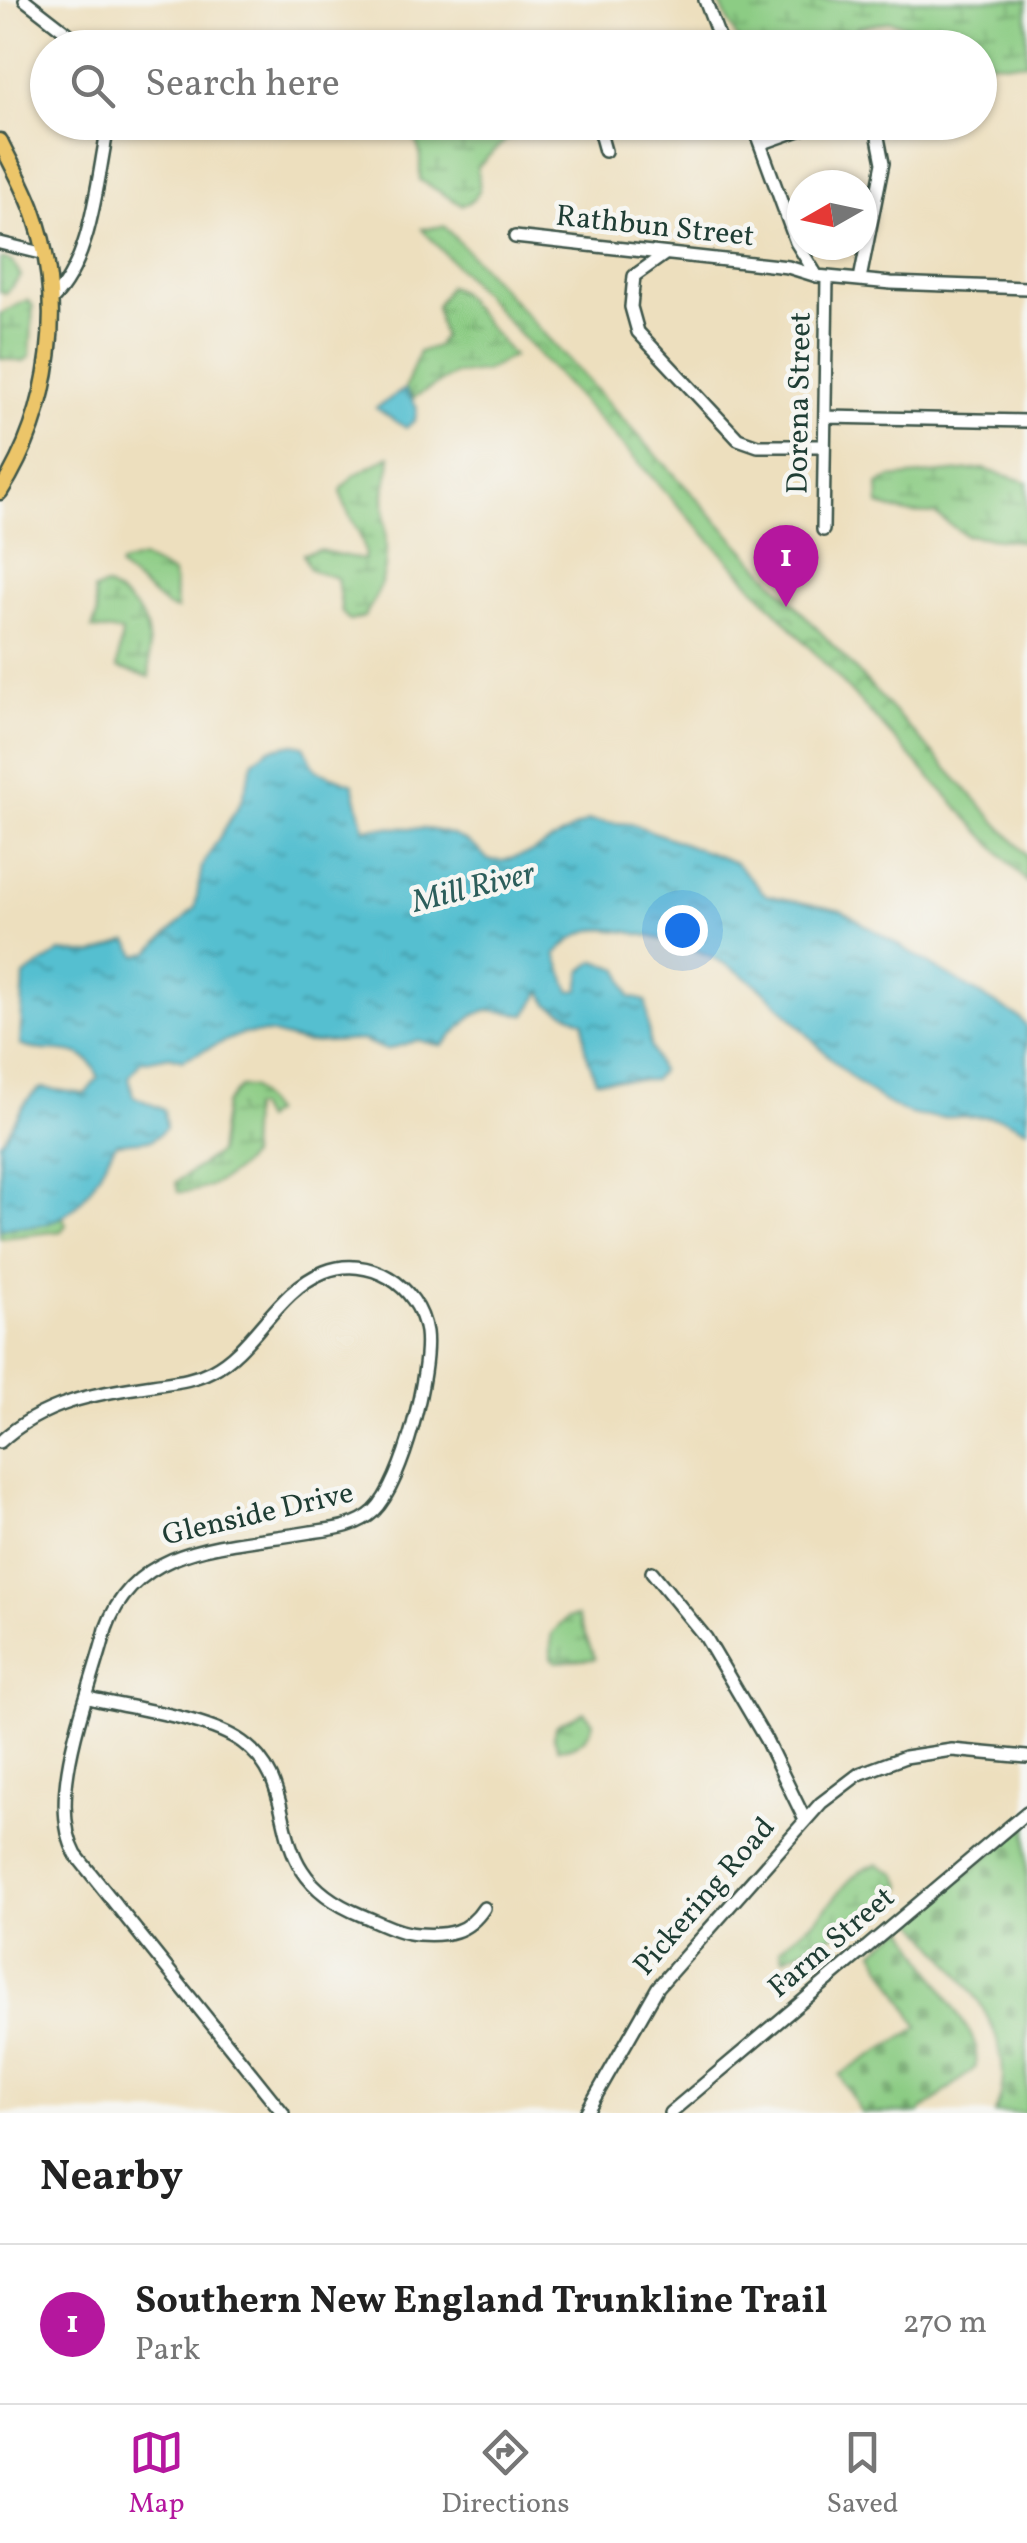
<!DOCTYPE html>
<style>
:root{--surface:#fff;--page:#f6f6f6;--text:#222;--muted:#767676;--line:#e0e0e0;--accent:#b5179e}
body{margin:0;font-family:Vollkorn,serif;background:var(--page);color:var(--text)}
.compass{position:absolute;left:787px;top:170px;width:90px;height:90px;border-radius:50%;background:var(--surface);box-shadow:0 2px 8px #0004;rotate:261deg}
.you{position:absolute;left:682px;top:930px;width:35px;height:35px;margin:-25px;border:8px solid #fff;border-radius:50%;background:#1a73e8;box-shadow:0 0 0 15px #1a73e833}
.badge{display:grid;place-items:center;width:65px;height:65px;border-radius:50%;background:var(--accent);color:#fff;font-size:32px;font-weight:700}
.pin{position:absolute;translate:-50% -82px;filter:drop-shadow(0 2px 5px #0008)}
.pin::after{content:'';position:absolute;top:52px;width:35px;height:30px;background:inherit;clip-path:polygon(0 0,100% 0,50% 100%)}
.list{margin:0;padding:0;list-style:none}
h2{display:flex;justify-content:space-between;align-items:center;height:130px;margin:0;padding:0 40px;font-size:42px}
h2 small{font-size:32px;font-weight:400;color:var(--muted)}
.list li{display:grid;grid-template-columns:65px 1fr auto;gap:30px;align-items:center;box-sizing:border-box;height:160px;padding:0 40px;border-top:2px solid var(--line)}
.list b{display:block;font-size:38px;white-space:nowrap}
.list p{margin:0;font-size:32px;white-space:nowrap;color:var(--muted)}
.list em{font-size:32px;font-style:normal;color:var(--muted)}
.icon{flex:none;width:55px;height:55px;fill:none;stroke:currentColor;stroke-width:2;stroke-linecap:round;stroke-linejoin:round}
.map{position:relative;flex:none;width:1027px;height:2113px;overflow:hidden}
.search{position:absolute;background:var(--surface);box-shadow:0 2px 8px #0004;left:30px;right:30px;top:30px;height:110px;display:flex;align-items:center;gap:25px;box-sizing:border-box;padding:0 35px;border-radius:55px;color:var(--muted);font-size:38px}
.sheet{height:290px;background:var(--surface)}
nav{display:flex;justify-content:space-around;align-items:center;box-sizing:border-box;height:140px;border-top:2px solid var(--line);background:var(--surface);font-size:28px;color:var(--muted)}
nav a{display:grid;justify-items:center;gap:5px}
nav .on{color:var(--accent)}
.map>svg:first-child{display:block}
</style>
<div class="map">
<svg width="1027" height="2113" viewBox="0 0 1027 2113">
<defs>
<pattern id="wetland-marsh" width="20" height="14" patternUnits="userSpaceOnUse" patternTransform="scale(2.5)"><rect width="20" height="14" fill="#8ccc84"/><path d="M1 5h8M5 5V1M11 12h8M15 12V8" fill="none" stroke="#72a76d"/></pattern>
<pattern id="cemetery-stones" width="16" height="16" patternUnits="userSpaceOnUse" patternTransform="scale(2.5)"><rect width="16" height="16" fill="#8ccc84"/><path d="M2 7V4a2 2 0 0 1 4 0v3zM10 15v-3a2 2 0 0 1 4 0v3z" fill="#72a76d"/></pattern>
<pattern id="park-crowns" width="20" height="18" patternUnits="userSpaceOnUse" patternTransform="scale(2.5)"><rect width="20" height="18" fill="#8ccc84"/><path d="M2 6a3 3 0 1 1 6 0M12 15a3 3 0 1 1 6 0" fill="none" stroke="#72a76d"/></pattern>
<pattern id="water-ripples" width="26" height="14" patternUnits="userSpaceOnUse" patternTransform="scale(2.5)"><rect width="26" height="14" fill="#55bfd0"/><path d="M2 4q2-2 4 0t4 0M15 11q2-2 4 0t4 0" fill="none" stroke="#469caa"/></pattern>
</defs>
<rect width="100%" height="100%" fill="#f6f6f2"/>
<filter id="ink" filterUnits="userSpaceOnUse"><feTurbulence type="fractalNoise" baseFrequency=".01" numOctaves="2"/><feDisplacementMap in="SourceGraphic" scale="20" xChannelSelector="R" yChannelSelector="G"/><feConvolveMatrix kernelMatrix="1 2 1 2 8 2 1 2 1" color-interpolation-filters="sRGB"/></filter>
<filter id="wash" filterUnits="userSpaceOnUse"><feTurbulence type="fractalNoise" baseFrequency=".0048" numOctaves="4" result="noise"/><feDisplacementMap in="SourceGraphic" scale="40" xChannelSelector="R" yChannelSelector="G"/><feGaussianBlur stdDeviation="2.25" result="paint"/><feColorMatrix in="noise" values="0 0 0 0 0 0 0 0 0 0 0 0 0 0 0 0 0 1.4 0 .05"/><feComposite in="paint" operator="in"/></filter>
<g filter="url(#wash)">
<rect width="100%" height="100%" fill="#eddfbe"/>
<!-- wetland -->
<path fill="url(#wetland-marsh)" stroke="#56845c" stroke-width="2.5" d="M 718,0 L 1027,0 L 1027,63 L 990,62 L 981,57 L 980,48 L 891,21 L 858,27 L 850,39 L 853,47 L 741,47 Z
M 410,123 L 551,123 L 507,139 L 477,167 C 480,184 484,199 462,205 L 420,180 L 420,153 Z
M 4,258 L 13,263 L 21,276 L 6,293 L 0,291 L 0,259 Z
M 449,286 L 459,291 L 513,356 L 485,371 L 455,374 L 413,398 L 405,389 L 419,352 L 437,346 L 443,337 L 436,307 Z
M 27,300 L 33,306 L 30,357 L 22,362 L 0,358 L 0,314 Z
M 390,456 C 393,469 384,481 384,495 C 384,549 396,568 364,617 L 350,621 L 342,613 L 337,578 L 310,570 L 303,554 L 318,550 L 364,560 C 369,537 343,515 341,490 L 353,476 Z
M 983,469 L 1027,482 L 1027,542 L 965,535 L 935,514 L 907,513 L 879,505 L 878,485 L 890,478 Z
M 142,558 L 173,574 L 177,610 L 167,607 L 120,568 L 121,564 Z
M 106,586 C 154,614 147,630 150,677 L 117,668 L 122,632 L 92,629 L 97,615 L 94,590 Z
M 240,1087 L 252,1087 L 272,1112 L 263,1120 L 256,1107 L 251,1108 L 249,1157 C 232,1177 205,1193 178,1192 L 176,1182 L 218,1153 L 225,1104 Z
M 62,1215 L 66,1225 L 61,1231 L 0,1238 L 0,1230 C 21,1222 41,1230 62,1215 Z
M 577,1616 L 595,1659 L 556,1662 L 551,1658 L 551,1634 L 567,1618 Z
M 584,1712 L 593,1722 C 591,1737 573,1750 558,1748 L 553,1735 L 557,1725 Z
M 878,1864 L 896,1874 L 903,1886 L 884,1912 L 783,1958 L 780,1949 C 792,1936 806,1929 818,1917 C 836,1899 851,1869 878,1864 Z"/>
<!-- cemetery -->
<path fill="url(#cemetery-stones)" stroke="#56845c" stroke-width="2.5" d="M 1027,1823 L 1027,2113 L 995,2113 C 1027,2039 957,1972 914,1919 Z
M 905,1927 L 971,2035 L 976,2047 L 975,2068 L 919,2113 L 861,2113 L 840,2075 L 919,2027 L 874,1951 Z"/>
<!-- park -->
<path fill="url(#park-crowns)" stroke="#56845c" stroke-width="2.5" d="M 444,226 L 1027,855 L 1027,882 L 422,229 Z"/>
<!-- water -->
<path fill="url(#water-ripples)" stroke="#3a7e82" stroke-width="2.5" d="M 405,389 L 417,407 L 415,420 L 406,428 L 376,408 Z
M 294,744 L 304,746 L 316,770 L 353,784 L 364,828 C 409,828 457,822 488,860 L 503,861 L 530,853 L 588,821 L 632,824 L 736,863 L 766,895 L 842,911 L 1021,1019 L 1027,1027 L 1027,1129 C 1018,1127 1009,1119 999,1118 C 965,1111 929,1126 896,1108 C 845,1082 813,1037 772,998 C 731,959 682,942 629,932 C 592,926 582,928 556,954 L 570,991 L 579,990 L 582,971 L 595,961 L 620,969 L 630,997 L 646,1001 L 650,1045 L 660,1071 L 653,1080 L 596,1080 L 585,1049 L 584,1022 L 548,1004 L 542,991 L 526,1015 L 491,1010 L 473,1015 L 442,1046 L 418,1040 L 386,1050 L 362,1040 L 306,1043 L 269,1033 L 241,1034 L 182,1060 L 170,1056 L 140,1062 L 129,1077 L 133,1096 L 164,1110 L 166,1128 L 152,1140 L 116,1143 C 97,1175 85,1212 46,1224 C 31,1229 14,1224 0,1230 L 0,1142 C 16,1125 22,1097 42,1088 L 85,1094 L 98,1078 C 87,1038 48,1058 20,1045 L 24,976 L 60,952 L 94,954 L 128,941 L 138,956 L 150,952 L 195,908 L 202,866 L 242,800 L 254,760 L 269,749 Z"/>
</g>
<g filter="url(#ink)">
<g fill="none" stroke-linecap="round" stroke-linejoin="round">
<defs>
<path id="minor" d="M 25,0 L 87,48
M 705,0 L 723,48
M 980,69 L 984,70
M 597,122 L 605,151
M 752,122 L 796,242 L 817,276
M 760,144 L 822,122
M 515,237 L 788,267 L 817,276 L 891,283 L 1027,288
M 0,243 L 45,254
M 665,254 L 634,276 L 631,307 L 638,332 L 738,439 L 758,446 L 824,446
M 860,279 L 883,163 L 875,122
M 51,301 C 93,260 97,177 109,122
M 826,417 L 1027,421
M 823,530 L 827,277
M 0,1442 C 43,1402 96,1393 153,1385 C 173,1382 192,1381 211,1371 C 255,1349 276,1291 324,1272 C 368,1254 419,1285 426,1332 C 431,1371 403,1483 374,1511 C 357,1527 333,1529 311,1532 C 233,1546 137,1541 106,1629 C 91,1691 44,1797 76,1855 L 283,2113
M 652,1572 L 706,1638 L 766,1740 L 805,1820
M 89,1698 C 132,1709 207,1717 242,1742 C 309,1790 253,1871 361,1915 C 379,1922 398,1933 418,1934 C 447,1936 468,1933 484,1908
M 586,2113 L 658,1987 L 821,1803 L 859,1774 L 905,1757 L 952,1750 L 1027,1757
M 670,2113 L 1027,1812"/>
<path id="major" d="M 0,141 C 11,164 24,186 33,211 C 66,302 52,410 0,492"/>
</defs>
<!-- minor casing -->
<use href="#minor" stroke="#3e5549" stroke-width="16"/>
<!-- major casing -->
<use href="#major" stroke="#3e5549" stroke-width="19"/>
<!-- minor -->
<use href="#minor" stroke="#fff" stroke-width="11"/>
<!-- major -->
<use href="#major" stroke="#ecc569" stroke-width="14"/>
</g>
</g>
<g text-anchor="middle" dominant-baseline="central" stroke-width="9" stroke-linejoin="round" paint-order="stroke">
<!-- street labels -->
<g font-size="30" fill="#1f3d34" stroke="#f6f6f2">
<text transform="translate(655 227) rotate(6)">Rathbun Street</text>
<text transform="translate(800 403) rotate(-89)">Dorena Street</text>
<text transform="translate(258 1515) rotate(-13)">Glenside Drive</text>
<text transform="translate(705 1897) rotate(-49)">Pickering Road</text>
<text transform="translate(832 1943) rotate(-40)">Farm Street</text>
</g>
<!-- water labels -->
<g font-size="32" font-style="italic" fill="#2c5e5b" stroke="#f6f6f2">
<text transform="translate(474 889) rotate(-14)">Mill River</text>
</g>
</g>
</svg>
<svg class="compass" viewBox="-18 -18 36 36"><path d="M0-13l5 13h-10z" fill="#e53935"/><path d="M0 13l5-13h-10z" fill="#767676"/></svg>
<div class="you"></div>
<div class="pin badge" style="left:786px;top:607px">1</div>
<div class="search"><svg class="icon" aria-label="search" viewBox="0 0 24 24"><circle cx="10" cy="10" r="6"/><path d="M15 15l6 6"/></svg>Search here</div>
</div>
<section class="sheet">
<h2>Nearby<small></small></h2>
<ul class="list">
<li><span class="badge">1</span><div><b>Southern New England Trunkline Trail</b><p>Park</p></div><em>270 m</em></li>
</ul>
</section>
<nav>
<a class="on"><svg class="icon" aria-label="map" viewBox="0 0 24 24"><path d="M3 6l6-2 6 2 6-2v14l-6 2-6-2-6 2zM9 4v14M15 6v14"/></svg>Map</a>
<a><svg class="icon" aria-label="directions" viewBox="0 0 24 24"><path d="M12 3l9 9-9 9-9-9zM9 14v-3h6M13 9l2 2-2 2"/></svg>Directions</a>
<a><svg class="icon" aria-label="saved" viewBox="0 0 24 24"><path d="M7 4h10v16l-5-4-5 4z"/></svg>Saved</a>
</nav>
